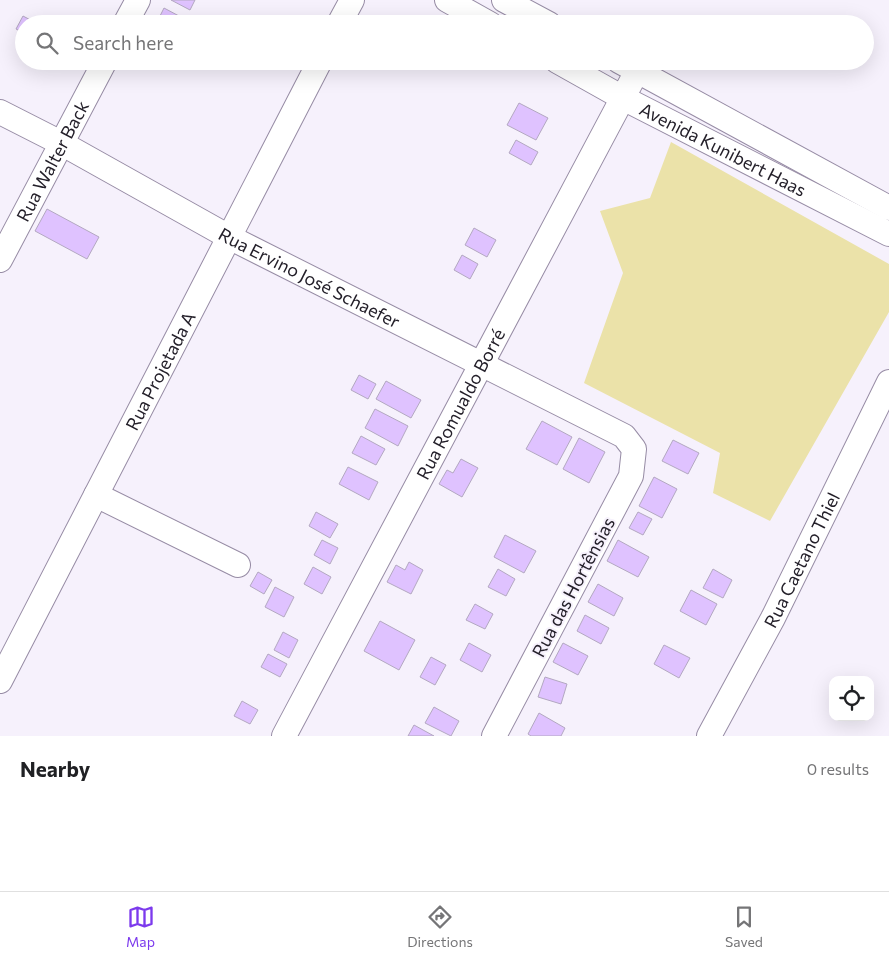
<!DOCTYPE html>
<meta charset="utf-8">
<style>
:root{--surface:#fff;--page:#f6f6f6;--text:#202124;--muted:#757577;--line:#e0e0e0;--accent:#7c3aed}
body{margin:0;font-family:Commissioner,sans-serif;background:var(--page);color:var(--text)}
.controls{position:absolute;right:15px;bottom:15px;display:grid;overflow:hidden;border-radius:10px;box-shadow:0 5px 20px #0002}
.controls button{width:45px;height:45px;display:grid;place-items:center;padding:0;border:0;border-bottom:1px solid var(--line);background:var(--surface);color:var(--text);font:25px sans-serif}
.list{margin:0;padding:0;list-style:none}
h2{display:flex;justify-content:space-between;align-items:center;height:65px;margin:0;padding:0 20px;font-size:21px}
h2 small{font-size:16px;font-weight:400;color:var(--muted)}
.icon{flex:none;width:28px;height:28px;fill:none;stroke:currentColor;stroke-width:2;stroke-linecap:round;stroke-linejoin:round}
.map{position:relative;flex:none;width:889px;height:736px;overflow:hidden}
.search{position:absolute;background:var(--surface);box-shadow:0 5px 20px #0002;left:15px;right:15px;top:15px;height:55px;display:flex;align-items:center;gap:12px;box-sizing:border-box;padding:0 18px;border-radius:28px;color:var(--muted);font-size:19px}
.sheet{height:155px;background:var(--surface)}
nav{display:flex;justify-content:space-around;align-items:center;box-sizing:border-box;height:70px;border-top:1px solid var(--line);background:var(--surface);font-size:14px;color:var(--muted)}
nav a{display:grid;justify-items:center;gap:2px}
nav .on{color:var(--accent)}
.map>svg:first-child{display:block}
</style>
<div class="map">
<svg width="889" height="736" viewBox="0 0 889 736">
<rect width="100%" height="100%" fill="#f6f1fc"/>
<!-- green -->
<path fill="#ebe2a9" d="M 671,142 L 889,264 L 889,312 L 770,521 L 713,493 L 720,453 L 584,383 L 623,273 L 600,211 L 650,198 Z"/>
<!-- building -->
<path fill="#dfc2ff" stroke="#b3a8c1" d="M 171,0 L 195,0 L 190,10 Z
M 164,8 L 194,24 L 156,24 Z
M 23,16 L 38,24 L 24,24 L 24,33 L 16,29 Z
M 519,103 L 548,118 L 536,140 L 507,125 Z
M 516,140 L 538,152 L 531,165 L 509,153 Z
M 47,209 L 99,237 L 87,259 L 35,231 Z
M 474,228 L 496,240 L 487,257 L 465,245 Z
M 462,255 L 478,264 L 470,279 L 454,270 Z
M 359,375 L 376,384 L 368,399 L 351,390 Z
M 386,381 L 421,400 L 411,418 L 376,399 Z
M 375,409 L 408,426 L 398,446 L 365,428 Z
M 542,421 L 572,437 L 557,465 L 526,449 Z
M 361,436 L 385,449 L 376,465 L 352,453 Z
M 579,438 L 605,452 L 589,483 L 563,469 Z
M 673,440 L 699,453 L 688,474 L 662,461 Z
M 461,459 L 478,468 L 462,497 L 439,484 L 447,470 L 453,473 Z
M 348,467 L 378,482 L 369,500 L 339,484 Z
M 654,477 L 677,489 L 662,518 L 639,506 Z
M 316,512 L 338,524 L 330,538 L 309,526 Z
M 638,512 L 652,519 L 643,535 L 629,528 Z
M 505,535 L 536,551 L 524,573 L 494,557 Z
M 322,540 L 338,548 L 330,564 L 314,555 Z
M 618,540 L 649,557 L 638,577 L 607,561 Z
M 409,562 L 423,570 L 411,594 L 387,582 L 396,565 L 405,570 Z
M 313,567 L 331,577 L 322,594 L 304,584 Z
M 498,569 L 515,579 L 506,596 L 488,587 Z
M 713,569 L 732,580 L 723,598 L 703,588 Z
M 258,572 L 272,580 L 264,594 L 250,586 Z
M 598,584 L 623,598 L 614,616 L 588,602 Z
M 275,587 L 294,597 L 284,617 L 265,607 Z
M 691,590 L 717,604 L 706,625 L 680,611 Z
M 475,604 L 493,614 L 485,629 L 466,620 Z
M 585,615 L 609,628 L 601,644 L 577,631 Z
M 380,621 L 415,640 L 399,670 L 364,651 Z
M 283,632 L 298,640 L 289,658 L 274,650 Z
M 469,643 L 491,655 L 482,672 L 460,660 Z
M 563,643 L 588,656 L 578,675 L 553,662 Z
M 664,645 L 690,658 L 679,678 L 654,664 Z
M 268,654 L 287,664 L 280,677 L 261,667 Z
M 431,657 L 446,665 L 435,685 L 420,677 Z
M 545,677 L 567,684 L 561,704 L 538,697 Z
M 242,701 L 258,710 L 250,724 L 234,716 Z
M 434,707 L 459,721 L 451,736 L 425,723 Z
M 539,713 L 565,728 L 561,736 L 531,736 L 528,734 Z
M 414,725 L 434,736 L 408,736 Z"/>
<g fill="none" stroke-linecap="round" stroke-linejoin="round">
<defs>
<g id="minor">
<path d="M 447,0 L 490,24"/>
<path d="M 504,0 L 549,24"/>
<path d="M 125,24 L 138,0"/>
<path d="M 339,24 L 352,0"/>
<path id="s1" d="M 557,61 L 623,98 L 889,234"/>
<path d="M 619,61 L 889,208"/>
<path id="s2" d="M 0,112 L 61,143 L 229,237 L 624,436 L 634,449 L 631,476 L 494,736"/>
<path id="s3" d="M 0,260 L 105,61"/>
<path d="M 96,495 L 238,565"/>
<path id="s4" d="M 0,681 L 320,61"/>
<path id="s5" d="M 284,736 L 637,71"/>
<path id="s6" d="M 709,736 L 773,618 L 889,382"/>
</g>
</defs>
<!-- minor casing -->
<use href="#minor" stroke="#978ca5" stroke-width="26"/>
<!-- minor -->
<use href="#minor" stroke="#fff" stroke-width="24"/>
</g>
<g text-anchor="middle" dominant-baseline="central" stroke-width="4" stroke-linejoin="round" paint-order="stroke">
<!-- street labels -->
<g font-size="18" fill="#24202a" stroke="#f6f1fc">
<text stroke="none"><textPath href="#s1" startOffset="188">Avenida Kunibert Haas</textPath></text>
<text stroke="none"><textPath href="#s3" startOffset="112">Rua Walter Back</textPath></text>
<text stroke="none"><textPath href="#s2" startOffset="351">Rua Ervino José Schaefer</textPath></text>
<text stroke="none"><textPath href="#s4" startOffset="349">Rua Projetada A</textPath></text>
<text stroke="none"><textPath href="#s5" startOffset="376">Rua Romualdo Borré</textPath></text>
<text stroke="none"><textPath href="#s6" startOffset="199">Rua Caetano Thiel</textPath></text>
<text transform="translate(573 587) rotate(-62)">Rua das Hortênsias</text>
</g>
</g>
</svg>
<div class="controls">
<button><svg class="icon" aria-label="locate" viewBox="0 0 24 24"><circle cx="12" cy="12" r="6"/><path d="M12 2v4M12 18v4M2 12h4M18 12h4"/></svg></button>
</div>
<div class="search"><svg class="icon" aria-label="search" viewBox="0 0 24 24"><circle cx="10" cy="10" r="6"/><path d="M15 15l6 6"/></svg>Search here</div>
</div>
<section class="sheet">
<h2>Nearby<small>0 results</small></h2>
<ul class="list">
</ul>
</section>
<nav>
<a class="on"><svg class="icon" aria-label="map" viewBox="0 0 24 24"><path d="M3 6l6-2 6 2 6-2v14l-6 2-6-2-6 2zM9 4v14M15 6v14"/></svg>Map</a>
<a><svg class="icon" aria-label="directions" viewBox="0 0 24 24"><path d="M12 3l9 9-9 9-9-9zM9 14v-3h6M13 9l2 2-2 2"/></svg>Directions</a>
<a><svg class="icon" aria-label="saved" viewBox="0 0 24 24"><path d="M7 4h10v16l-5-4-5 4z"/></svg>Saved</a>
</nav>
